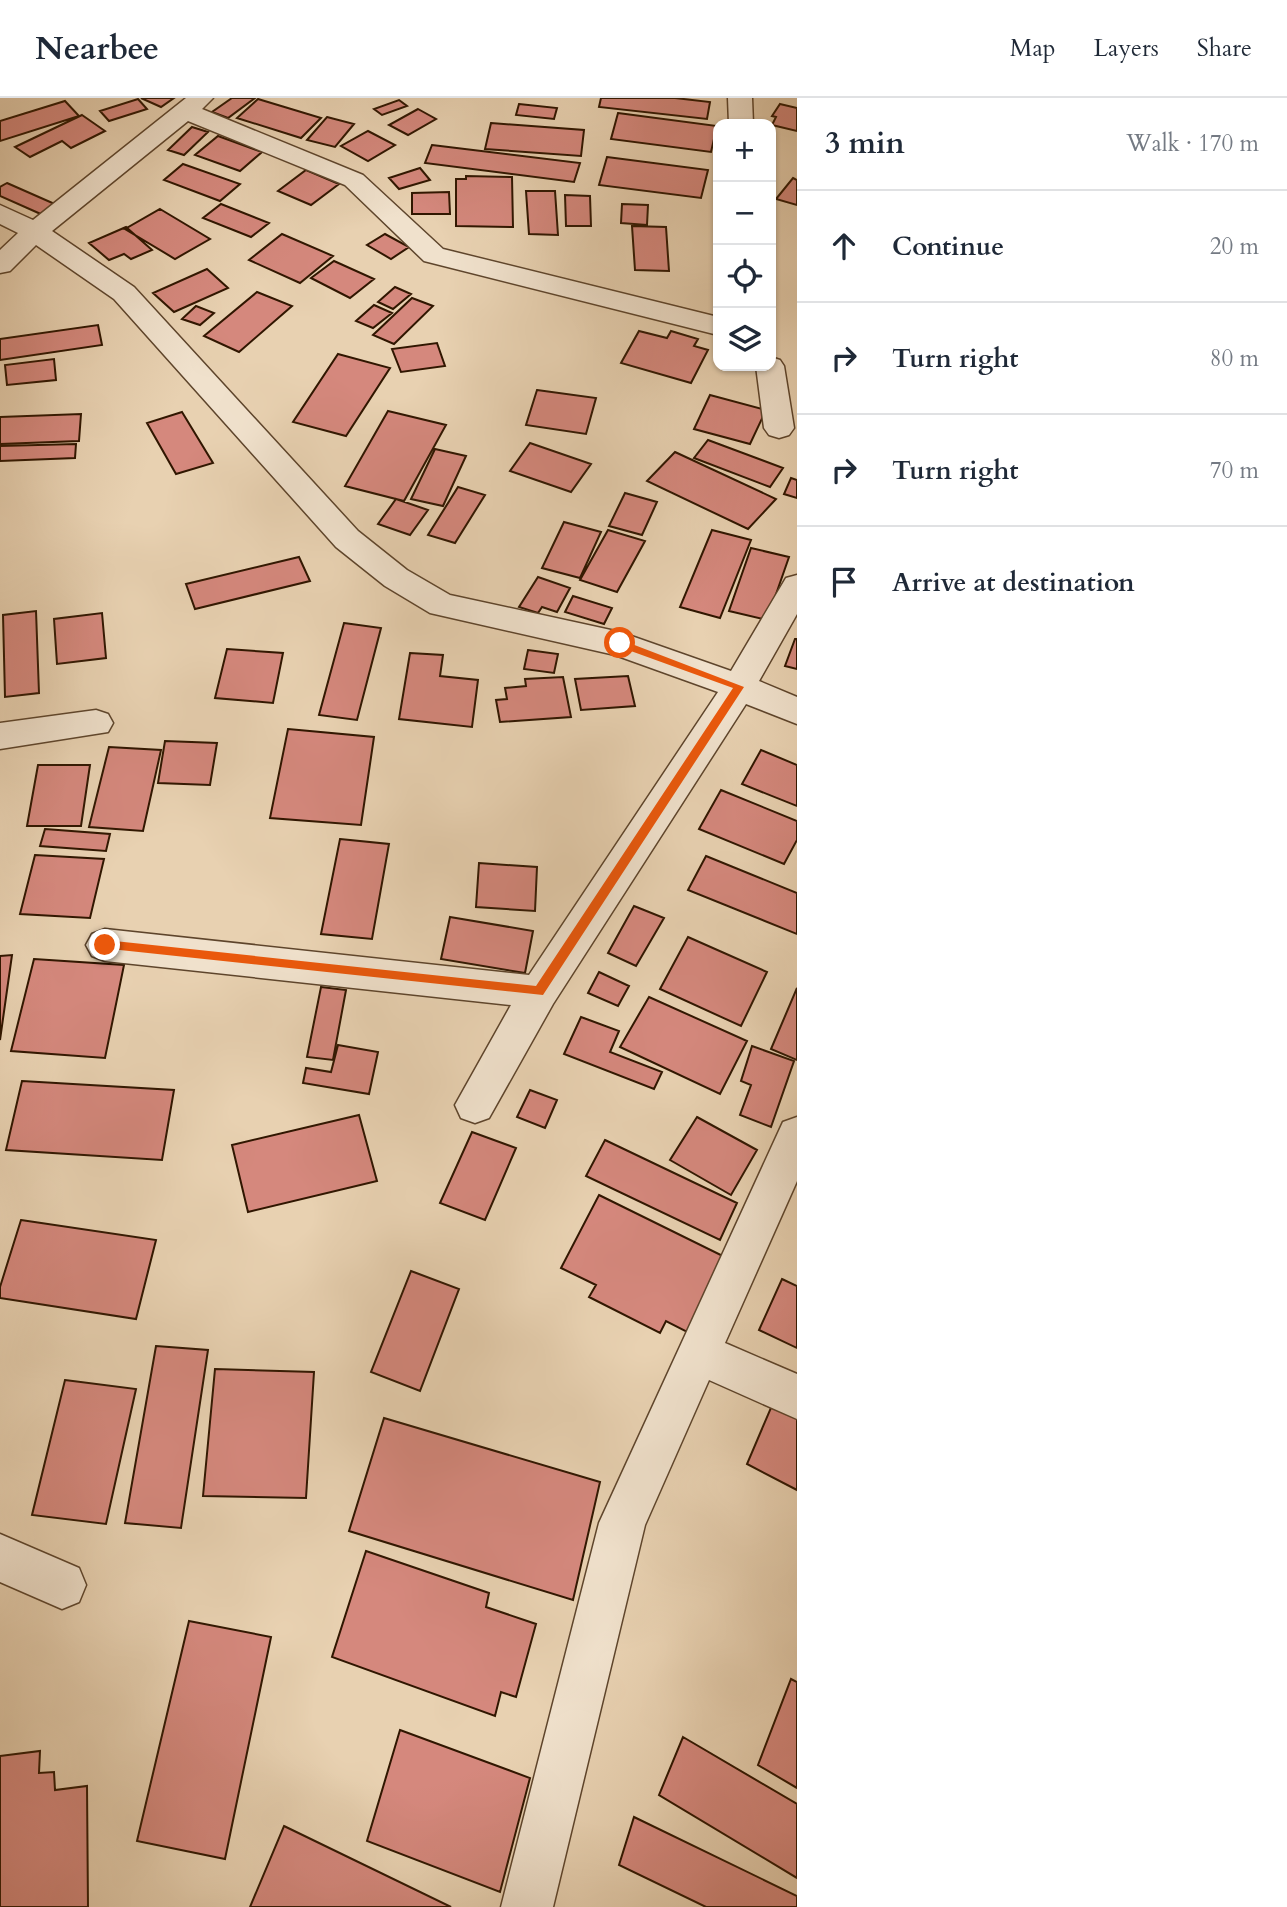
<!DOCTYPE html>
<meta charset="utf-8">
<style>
:root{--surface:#fff;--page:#f2f2f3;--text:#1f2937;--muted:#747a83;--line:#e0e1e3}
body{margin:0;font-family:Cardo,serif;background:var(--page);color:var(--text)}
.controls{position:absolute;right:21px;top:21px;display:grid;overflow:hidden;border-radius:14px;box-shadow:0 2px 5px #0004}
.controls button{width:63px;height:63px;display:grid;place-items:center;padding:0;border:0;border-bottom:2px solid var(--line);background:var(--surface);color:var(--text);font:35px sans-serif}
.stop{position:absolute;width:21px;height:21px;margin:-16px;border:5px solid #ea580c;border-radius:50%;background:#fff}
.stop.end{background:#ea580c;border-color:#fff;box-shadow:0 2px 7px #0008}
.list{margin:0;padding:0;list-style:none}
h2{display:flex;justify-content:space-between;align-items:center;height:91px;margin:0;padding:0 28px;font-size:30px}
h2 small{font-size:23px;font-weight:400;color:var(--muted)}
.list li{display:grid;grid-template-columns:46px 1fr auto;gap:21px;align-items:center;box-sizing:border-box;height:112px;padding:0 28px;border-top:2px solid var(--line)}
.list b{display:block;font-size:26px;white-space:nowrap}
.list em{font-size:23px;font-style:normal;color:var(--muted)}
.icon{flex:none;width:38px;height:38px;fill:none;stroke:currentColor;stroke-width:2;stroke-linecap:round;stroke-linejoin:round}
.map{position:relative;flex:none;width:797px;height:1809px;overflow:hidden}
header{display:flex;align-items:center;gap:42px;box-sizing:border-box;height:98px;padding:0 35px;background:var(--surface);border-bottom:2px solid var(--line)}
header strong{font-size:33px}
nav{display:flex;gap:38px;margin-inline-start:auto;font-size:24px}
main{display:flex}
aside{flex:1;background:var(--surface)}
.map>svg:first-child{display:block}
</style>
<header>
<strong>Nearbee</strong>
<nav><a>Map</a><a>Layers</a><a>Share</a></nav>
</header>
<main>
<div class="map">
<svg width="797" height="1809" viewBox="0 0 797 1809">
<rect width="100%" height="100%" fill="#e8d1b1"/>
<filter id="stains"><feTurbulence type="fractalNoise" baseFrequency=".00286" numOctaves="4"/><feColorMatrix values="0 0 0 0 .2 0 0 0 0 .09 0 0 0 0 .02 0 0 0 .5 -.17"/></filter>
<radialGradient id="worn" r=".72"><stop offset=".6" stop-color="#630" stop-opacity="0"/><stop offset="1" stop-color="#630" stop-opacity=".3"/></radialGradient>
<!-- building -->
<path fill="#d5887d" stroke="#301600" stroke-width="2" d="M 141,0 L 174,0 L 161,9 Z
M 232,0 L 255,0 L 228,20 L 212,14 Z
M 601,0 L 675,0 L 710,4 L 707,21 L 599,9 Z
M 138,1 L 147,11 L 109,23 L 100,13 Z
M 258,1 L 321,20 L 301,40 L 237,20 Z
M 399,2 L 407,8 L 382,17 L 374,11 Z
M 65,3 L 79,18 L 0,43 L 0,23 Z
M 519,6 L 557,10 L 554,21 L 516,17 Z
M 780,6 L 797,10 L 797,33 L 772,27 L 776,19 L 772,18 Z
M 418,11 L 436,21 L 408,37 L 389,27 Z
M 618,15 L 717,28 L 711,54 L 611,41 Z
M 82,17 L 105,33 L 71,50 L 62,43 L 30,59 L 15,49 Z
M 327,19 L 354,26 L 335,49 L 307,42 Z
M 491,25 L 584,32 L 581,58 L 485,51 Z
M 192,29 L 208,34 L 184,57 L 168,52 Z
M 368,33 L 395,47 L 368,63 L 341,48 Z
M 218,38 L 262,54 L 240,73 L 195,57 Z
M 432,47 L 580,65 L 574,84 L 425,65 Z
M 607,59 L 708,72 L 701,100 L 599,87 Z
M 183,66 L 240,86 L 220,103 L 164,82 Z
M 420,70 L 430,82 L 399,91 L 389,80 Z
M 306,72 L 339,86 L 311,107 L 278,93 Z
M 466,78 L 512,79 L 513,129 L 456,128 L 456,81 L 466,81 Z
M 793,80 L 797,82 L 797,107 L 776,101 Z
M 7,85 L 57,107 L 43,117 L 0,98 L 0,89 Z
M 526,93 L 555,93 L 558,137 L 529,136 Z
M 449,94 L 450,116 L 412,116 L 412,95 Z
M 565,97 L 590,98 L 591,128 L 566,128 Z
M 221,106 L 269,125 L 251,139 L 203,120 Z
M 622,106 L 648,107 L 647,127 L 621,125 Z
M 160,111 L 210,141 L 175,161 L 125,131 Z
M 632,128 L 666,129 L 669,173 L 635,172 Z
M 126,129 L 152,152 L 131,161 L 124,156 L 109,162 L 89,145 Z
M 282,136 L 333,158 L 300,185 L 249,162 Z
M 385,136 L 409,149 L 391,161 L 367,147 Z
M 334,163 L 374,181 L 350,200 L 311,180 Z
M 207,171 L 228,190 L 174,214 L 153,195 Z
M 395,189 L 411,196 L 393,211 L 378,204 Z
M 257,194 L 292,208 L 239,254 L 204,238 Z
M 412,200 L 433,208 L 394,246 L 373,237 Z
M 374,207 L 392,215 L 373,230 L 356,223 Z
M 196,208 L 214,215 L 200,227 L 182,221 Z
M 98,227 L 102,247 L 0,262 L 0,241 Z
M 639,233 L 667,240 L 671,233 L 698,241 L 694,248 L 708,252 L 691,285 L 621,265 Z
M 437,245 L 445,268 L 401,274 L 392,251 Z
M 338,256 L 390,270 L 346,338 L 293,324 Z
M 54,261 L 56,282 L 7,287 L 5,267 Z
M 537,292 L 596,300 L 586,336 L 526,327 Z
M 710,297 L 766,312 L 750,346 L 694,331 Z
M 388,313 L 446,327 L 404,403 L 345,388 Z
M 182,314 L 213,365 L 176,376 L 147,325 Z
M 81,316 L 79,343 L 0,346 L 0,319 Z
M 708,342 L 783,370 L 770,389 L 694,360 Z
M 530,345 L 591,366 L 571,394 L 510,373 Z
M 76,346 L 75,360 L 0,363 L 0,348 Z
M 435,351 L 466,358 L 443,408 L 411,401 Z
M 675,354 L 776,401 L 748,431 L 647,383 Z
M 791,380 L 797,382 L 797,400 L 784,396 Z
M 458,389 L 485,397 L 455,445 L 428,437 Z
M 625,395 L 657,404 L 642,437 L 609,428 Z
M 396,401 L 428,412 L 410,437 L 378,426 Z
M 564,424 L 601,434 L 580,480 L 542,470 Z
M 608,432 L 645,443 L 617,494 L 580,482 Z
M 712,432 L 751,442 L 720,520 L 680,509 Z
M 751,450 L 789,459 L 767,522 L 729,513 Z
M 299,459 L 310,483 L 195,511 L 186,486 Z
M 538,479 L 570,490 L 557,514 L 542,509 L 538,515 L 519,509 Z
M 573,498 L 612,510 L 604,526 L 565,514 Z
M 36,513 L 39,595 L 5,599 L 3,517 Z
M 102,515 L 106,560 L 57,566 L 54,521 Z
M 344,525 L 381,530 L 357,622 L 319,617 Z
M 795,541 L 797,541 L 797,571 L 785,568 Z
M 227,551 L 283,555 L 273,605 L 215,600 Z
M 528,552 L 558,556 L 554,575 L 524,571 Z
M 410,555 L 443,557 L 440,578 L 478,582 L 472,629 L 399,621 Z
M 628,578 L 635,608 L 581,612 L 575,581 Z
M 563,579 L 571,619 L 500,624 L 496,602 L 507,601 L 505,590 L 526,588 L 525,581 Z
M 288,631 L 374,639 L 361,727 L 270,720 Z
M 165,643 L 217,645 L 210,687 L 158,685 Z
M 109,649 L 161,652 L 143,733 L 89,729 Z
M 761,652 L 797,667 L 797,708 L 742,686 Z
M 38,667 L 90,667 L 81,728 L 27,728 Z
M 721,692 L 797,723 L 797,742 L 784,766 L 699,731 Z
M 45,731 L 110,736 L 106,753 L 40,748 Z
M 340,741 L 389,746 L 372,841 L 321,836 Z
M 35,757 L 104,761 L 90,820 L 20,816 Z
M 706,758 L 797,795 L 797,836 L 688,792 Z
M 479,765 L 537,769 L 535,813 L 476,809 Z
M 634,808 L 664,820 L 636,868 L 608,855 Z
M 450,819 L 533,833 L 525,875 L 441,861 Z
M 688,839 L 767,874 L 741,928 L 660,891 Z
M 12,857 L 0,942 L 0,858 Z
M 34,861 L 124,867 L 105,960 L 11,953 Z
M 599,874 L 629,888 L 618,908 L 588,895 Z
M 321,889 L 346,892 L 333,962 L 307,959 Z
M 797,890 L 797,962 L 771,951 Z
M 649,899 L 747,943 L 720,996 L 620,949 Z
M 581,919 L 619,933 L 610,954 L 662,974 L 654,991 L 564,956 Z
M 338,947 L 378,954 L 369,996 L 303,985 L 306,970 L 331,974 Z
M 752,948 L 794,963 L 771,1029 L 740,1017 L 751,987 L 741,983 Z
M 22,983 L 174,992 L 162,1062 L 6,1052 Z
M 530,992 L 557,1002 L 545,1030 L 517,1019 Z
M 359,1017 L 377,1083 L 248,1114 L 232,1047 Z
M 697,1019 L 757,1052 L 731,1097 L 670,1062 Z
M 472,1034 L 516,1050 L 485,1122 L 440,1105 Z
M 605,1042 L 737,1105 L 720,1142 L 586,1078 Z
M 599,1097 L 733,1163 L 697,1239 L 666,1223 L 660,1235 L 589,1199 L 596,1187 L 561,1170 Z
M 21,1122 L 156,1142 L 136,1221 L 0,1200 L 0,1189 Z
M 411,1173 L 459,1191 L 420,1293 L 371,1274 Z
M 782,1181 L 797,1188 L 797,1250 L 759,1232 Z
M 156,1248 L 208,1252 L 181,1430 L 125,1425 Z
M 215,1271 L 314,1274 L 306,1400 L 203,1398 Z
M 65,1282 L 136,1291 L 106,1426 L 32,1417 Z
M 773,1305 L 797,1317 L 797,1392 L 747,1366 Z
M 384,1320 L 600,1384 L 573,1502 L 349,1433 Z
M 366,1453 L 489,1495 L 486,1509 L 536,1526 L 516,1599 L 501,1594 L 495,1618 L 332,1559 Z
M 189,1523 L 271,1539 L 225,1761 L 137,1743 Z
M 791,1581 L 797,1584 L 797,1690 L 758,1667 Z
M 400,1632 L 530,1680 L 500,1794 L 367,1743 Z
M 683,1639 L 797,1706 L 797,1780 L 659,1697 Z
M 40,1653 L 39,1675 L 54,1674 L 55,1692 L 87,1688 L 88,1809 L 0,1809 L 0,1658 Z
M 634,1719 L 797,1798 L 797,1809 L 706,1809 L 619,1767 Z
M 284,1728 L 451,1809 L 250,1809 Z"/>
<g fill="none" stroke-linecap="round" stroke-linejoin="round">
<defs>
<path id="street" d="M 186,0 L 213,0 L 202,11 L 363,77 L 443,151 L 718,219 L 718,237 L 424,163 L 345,87 L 188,23 L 52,133 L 134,189 L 358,433 L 407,472 L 450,497 L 620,534 L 731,573 L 786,480 L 797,477 L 797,516 L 759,583 L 797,599 L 797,626 L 746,606 L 553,906 L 489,1020 L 475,1025 L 461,1020 L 455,1007 L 511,907 L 105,863 L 92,858 L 86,847 L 92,836 L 105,831 L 529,877 L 718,594 L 615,557 L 430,515 L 385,488 L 336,449 L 114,201 L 36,147 L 10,173 L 0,175 L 0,152 L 18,135 L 0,126 L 0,107 L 33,122 Z
M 728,0 L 752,0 L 753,26 L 729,26 Z
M 771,259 L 780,262 L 784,268 L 794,330 L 789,337 L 779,340 L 769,337 L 764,330 L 756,268 L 771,268 Z
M 96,612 L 108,616 L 113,625 L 108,634 L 0,651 L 0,625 Z
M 797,1019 L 797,1083 L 725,1245 L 797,1276 L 797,1321 L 709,1282 L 645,1427 L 553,1809 L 501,1809 L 599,1425 L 783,1024 Z
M 0,1436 L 79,1470 L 86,1487 L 79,1504 L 62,1511 L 0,1484 Z"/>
</defs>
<!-- street casing -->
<use href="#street" stroke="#5e452c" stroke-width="3"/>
<!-- street -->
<use href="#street" fill="#f0e1cc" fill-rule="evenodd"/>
</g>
<!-- route -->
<path fill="#ea580c" d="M 617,543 L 624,543 L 744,589 L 543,897 L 101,850 L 101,844 L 105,842 L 536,888 L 733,590 L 617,548 Z"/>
<rect width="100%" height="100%" filter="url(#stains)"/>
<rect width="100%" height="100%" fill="url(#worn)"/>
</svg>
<div class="controls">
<button>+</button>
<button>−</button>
<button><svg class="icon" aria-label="locate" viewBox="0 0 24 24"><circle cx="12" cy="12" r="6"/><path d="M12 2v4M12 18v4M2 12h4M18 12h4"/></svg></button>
<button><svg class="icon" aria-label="layers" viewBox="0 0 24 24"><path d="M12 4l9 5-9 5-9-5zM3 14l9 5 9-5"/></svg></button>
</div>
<div class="stop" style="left:620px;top:545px"></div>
<div class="stop end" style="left:105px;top:847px"></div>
</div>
<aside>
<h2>3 min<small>Walk · 170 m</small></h2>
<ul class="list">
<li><svg class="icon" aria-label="ahead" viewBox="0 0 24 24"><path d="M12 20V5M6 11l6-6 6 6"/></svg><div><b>Continue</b></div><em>20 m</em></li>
<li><svg class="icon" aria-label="right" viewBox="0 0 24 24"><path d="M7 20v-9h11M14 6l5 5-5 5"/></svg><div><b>Turn right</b></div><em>80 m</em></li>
<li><svg class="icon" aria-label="right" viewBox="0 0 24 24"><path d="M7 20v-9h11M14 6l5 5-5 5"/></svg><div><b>Turn right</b></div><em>70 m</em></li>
<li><svg class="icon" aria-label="arrive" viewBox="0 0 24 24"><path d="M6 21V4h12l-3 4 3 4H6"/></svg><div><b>Arrive at destination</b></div></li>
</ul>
</aside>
</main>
